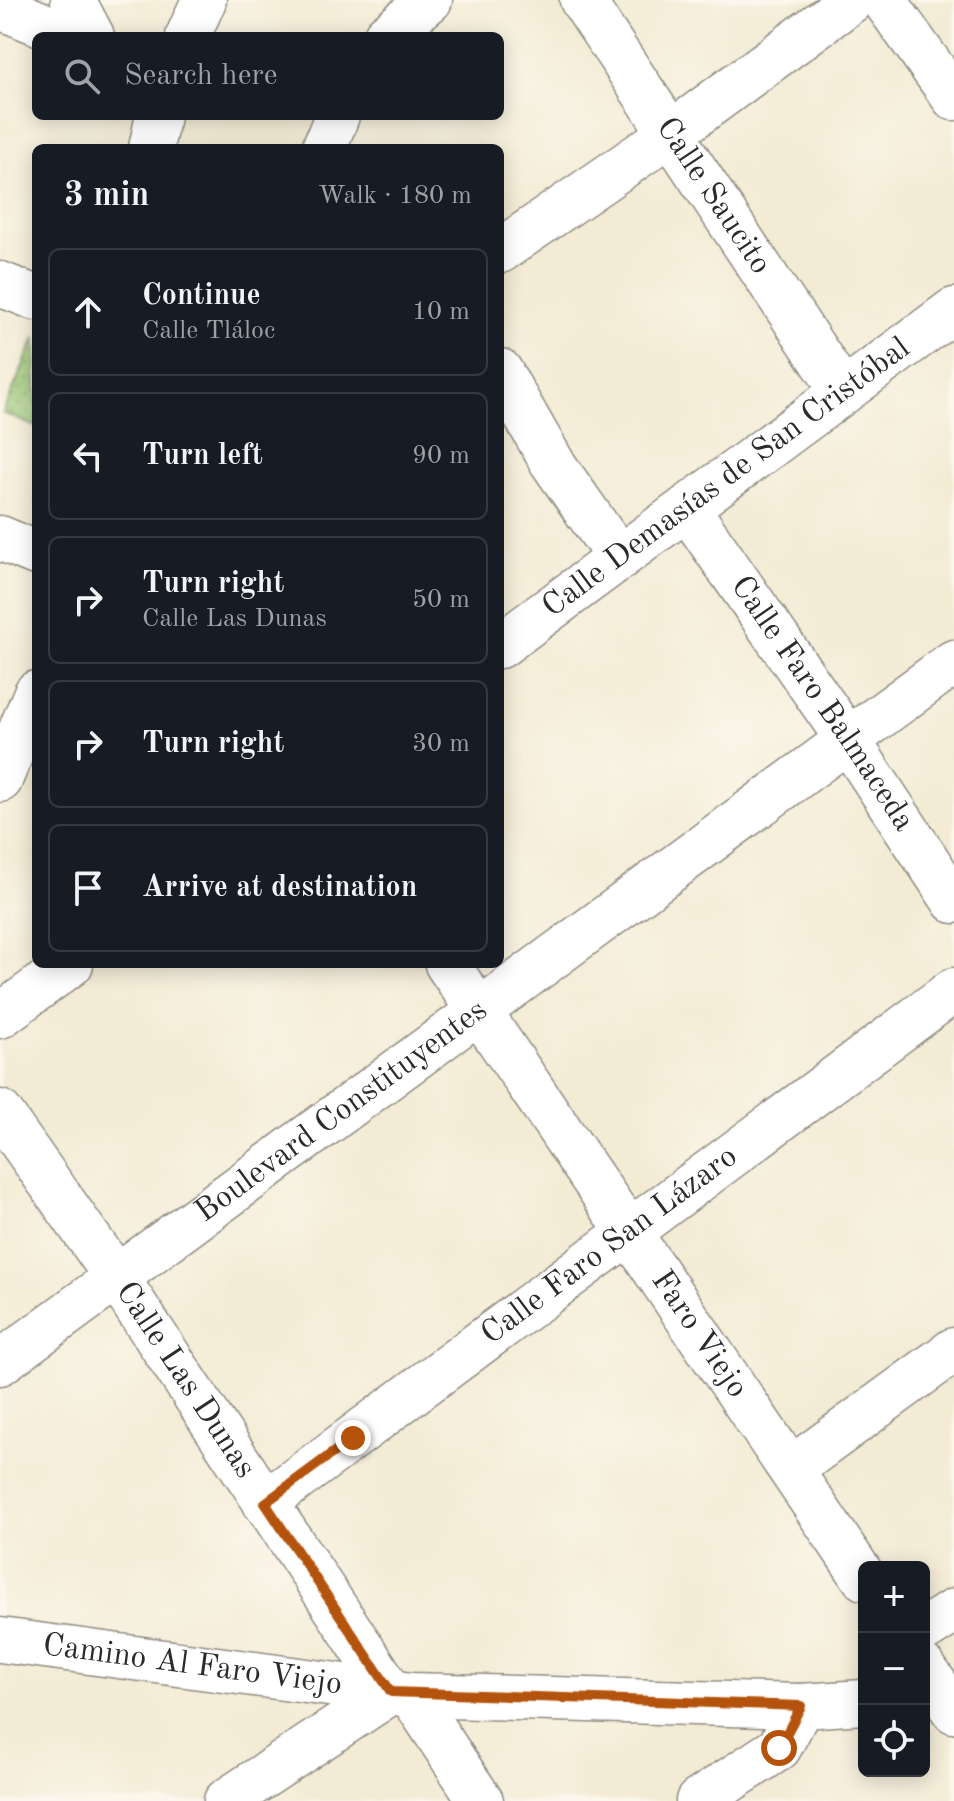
<!DOCTYPE html>
<meta charset="utf-8">
<style>
:root{--surface:#171b24;--page:#242831;--text:#f1f3f6;--muted:#9ea1a6;--line:#363941}
body{margin:0;font-family:"Old Standard TT",serif;background:var(--page);color:var(--text)}
.controls{position:absolute;right:24px;bottom:24px;display:grid;overflow:hidden;border-radius:12px;box-shadow:0 4px 20px #0003}
.controls button{width:72px;height:72px;display:grid;place-items:center;padding:0;border:0;border-bottom:2px solid var(--line);background:var(--surface);color:var(--text);font:40px sans-serif}
.stop{position:absolute;width:24px;height:24px;margin:-18px;border:6px solid #b45309;border-radius:50%;background:#fff}
.stop.end{background:#b45309;border-color:#fff;box-shadow:0 2px 8px #0008}
.list{margin:0;padding:0;list-style:none}
h2{display:flex;justify-content:space-between;align-items:center;height:104px;margin:0;padding:0 32px;font-size:34px}
h2 small{font-size:26px;font-weight:400;color:var(--muted)}
.list li{display:grid;grid-template-columns:52px 1fr auto;gap:24px;align-items:center;box-sizing:border-box;height:128px;margin:0 16px 16px;padding:0 16px;border:2px solid var(--line);border-radius:12px}
.list b{display:block;font-size:30px;white-space:nowrap}
.list p{margin:0;font-size:26px;white-space:nowrap;color:var(--muted)}
.list em{font-size:26px;font-style:normal;color:var(--muted)}
.icon{flex:none;width:44px;height:44px;fill:none;stroke:currentColor;stroke-width:2;stroke-linecap:round;stroke-linejoin:round}
.map{position:relative;flex:none;width:954px;height:1801px;overflow:hidden}
.search{position:absolute;background:var(--surface);box-shadow:0 4px 20px #0003;left:32px;top:32px;width:472px;height:88px;display:flex;align-items:center;gap:20px;box-sizing:border-box;padding:0 28px;border-radius:12px;color:var(--muted);font-size:30px}
.panel{position:absolute;background:var(--surface);box-shadow:0 4px 20px #0003;left:32px;top:144px;width:472px;height:824px;border-radius:12px}
.map>svg:first-child{display:block}
</style>
<div class="map">
<svg width="954" height="1801" viewBox="0 0 954 1801">
<defs>
<pattern id="park-dots" width="8" height="8" patternUnits="userSpaceOnUse" patternTransform="scale(2)"><rect width="8" height="8" fill="#99c673"/><path d="M2 2h.1M6 6h.1" fill="none" stroke="#7da15f" stroke-width="1.8" stroke-linecap="round"/></pattern>
</defs>
<rect width="100%" height="100%" fill="#fbf7ec"/>
<filter id="ink" filterUnits="userSpaceOnUse"><feTurbulence type="fractalNoise" baseFrequency=".0125" numOctaves="2"/><feDisplacementMap in="SourceGraphic" scale="16" xChannelSelector="R" yChannelSelector="G"/><feConvolveMatrix kernelMatrix="1 2 1 2 8 2 1 2 1" color-interpolation-filters="sRGB"/></filter>
<filter id="wash" filterUnits="userSpaceOnUse"><feTurbulence type="fractalNoise" baseFrequency=".006" numOctaves="4" result="noise"/><feDisplacementMap in="SourceGraphic" scale="32" xChannelSelector="R" yChannelSelector="G"/><feGaussianBlur stdDeviation="1.8" result="paint"/><feColorMatrix in="noise" values="0 0 0 0 0 0 0 0 0 0 0 0 0 0 0 0 0 1.4 0 .05"/><feComposite in="paint" operator="in"/></filter>
<g filter="url(#wash)">
<rect width="100%" height="100%" fill="#f3ebd4"/>
<!-- park -->
<path fill="url(#park-dots)" stroke="#62784f" stroke-width="2" d="M 36,336 L 36,427 L 3,413 Z"/>
</g>
<g filter="url(#ink)">
<g fill="none" stroke-linecap="round" stroke-linejoin="round">
<defs>
<g id="minor">
<path d="M 73,0 L 92,36"/>
<path id="s1" d="M 582,0 L 843,392"/>
<path d="M 884,0 L 954,98"/>
<path d="M 0,7 L 70,36"/>
<path d="M 188,36 L 204,0"/>
<path d="M 386,36 L 430,0"/>
<path d="M 151,148 L 158,116"/>
<path d="M 324,148 L 337,116"/>
<path d="M 500,251 L 673,132 L 852,0"/>
<path d="M 0,284 L 36,298"/>
<path d="M 500,371 L 552,462 L 619,558"/>
<path id="s2" d="M 687,508 L 848,740 L 954,901"/>
<path d="M 0,538 L 36,553"/>
<path id="s3" d="M 500,646 L 954,310"/>
<path d="M 0,780 L 36,693"/>
<path id="s4" d="M 447,964 L 864,1578"/>
<path d="M 0,1016 L 71,964"/>
<path id="s5" d="M 0,1112 L 117,1278 L 391,1692 L 226,1801"/>
<path id="s6" d="M 0,1363 L 954,662"/>
<path d="M 791,1469 L 954,1350"/>
<path id="s7" d="M 265,1503 L 954,990"/>
<path d="M 924,1630 L 954,1611"/>
<path id="s8" d="M 0,1640 L 411,1695 L 801,1706 L 864,1702"/>
<path d="M 924,1668 L 954,1711"/>
<path d="M 411,1695 L 481,1801"/>
<path d="M 698,1801 L 779,1748 L 801,1706"/>
</g>
</defs>
<!-- minor casing -->
<use href="#minor" stroke="#8f8b80" stroke-width="47"/>
<!-- minor -->
<use href="#minor" stroke="#fff" stroke-width="44"/>
</g>
</g>
<g fill="none" stroke-linecap="round" stroke-linejoin="round" filter="url(#ink)">
<!-- route -->
<path stroke="#b45309" stroke-width="10" d="M 353,1438 L 265,1503 L 391,1692 L 801,1706 L 779,1748"/>
</g>
<g text-anchor="middle" dominant-baseline="central" stroke-width="8" stroke-linejoin="round" paint-order="stroke">
<!-- street labels -->
<g font-size="32" fill="#2b2b2b" stroke="#fbf7ec">
<text stroke="none"><textPath href="#s1" startOffset="236">Calle Saucito</textPath></text>
<text stroke="none"><textPath href="#s3" startOffset="282">Calle Demasías de San Cristóbal</textPath></text>
<text stroke="none"><textPath href="#s2" startOffset="238">Calle Faro Balmaceda</textPath></text>
<text stroke="none"><textPath href="#s6" startOffset="424">Boulevard Constituyentes</textPath></text>
<text stroke="none"><textPath href="#s7" startOffset="430">Calle Faro San Lázaro</textPath></text>
<text stroke="none"><textPath href="#s4" startOffset="448">Faro Viejo</textPath></text>
<text stroke="none"><textPath href="#s5" startOffset="326">Calle Las Dunas</textPath></text>
<text stroke="none"><textPath href="#s8" startOffset="194">Camino Al Faro Viejo</textPath></text>
</g>
</g>
</svg>
<div class="controls">
<button>+</button>
<button>−</button>
<button><svg class="icon" aria-label="locate" viewBox="0 0 24 24"><circle cx="12" cy="12" r="6"/><path d="M12 2v4M12 18v4M2 12h4M18 12h4"/></svg></button>
</div>
<div class="stop" style="left:779px;top:1748px"></div>
<div class="stop end" style="left:353px;top:1438px"></div>
<div class="search"><svg class="icon" aria-label="search" viewBox="0 0 24 24"><circle cx="10" cy="10" r="6"/><path d="M15 15l6 6"/></svg>Search here</div>
<section class="panel">
<h2>3 min<small>Walk · 180 m</small></h2>
<ul class="list">
<li><svg class="icon" aria-label="ahead" viewBox="0 0 24 24"><path d="M12 20V5M6 11l6-6 6 6"/></svg><div><b>Continue</b><p>Calle Tláloc</p></div><em>10 m</em></li>
<li><svg class="icon" aria-label="left" viewBox="0 0 24 24"><path d="M17 20v-9H6M10 6l-5 5 5 5"/></svg><div><b>Turn left</b></div><em>90 m</em></li>
<li><svg class="icon" aria-label="right" viewBox="0 0 24 24"><path d="M7 20v-9h11M14 6l5 5-5 5"/></svg><div><b>Turn right</b><p>Calle Las Dunas</p></div><em>50 m</em></li>
<li><svg class="icon" aria-label="right" viewBox="0 0 24 24"><path d="M7 20v-9h11M14 6l5 5-5 5"/></svg><div><b>Turn right</b></div><em>30 m</em></li>
<li><svg class="icon" aria-label="arrive" viewBox="0 0 24 24"><path d="M6 21V4h12l-3 4 3 4H6"/></svg><div><b>Arrive at destination</b></div></li>
</ul>
</section>
</div>
